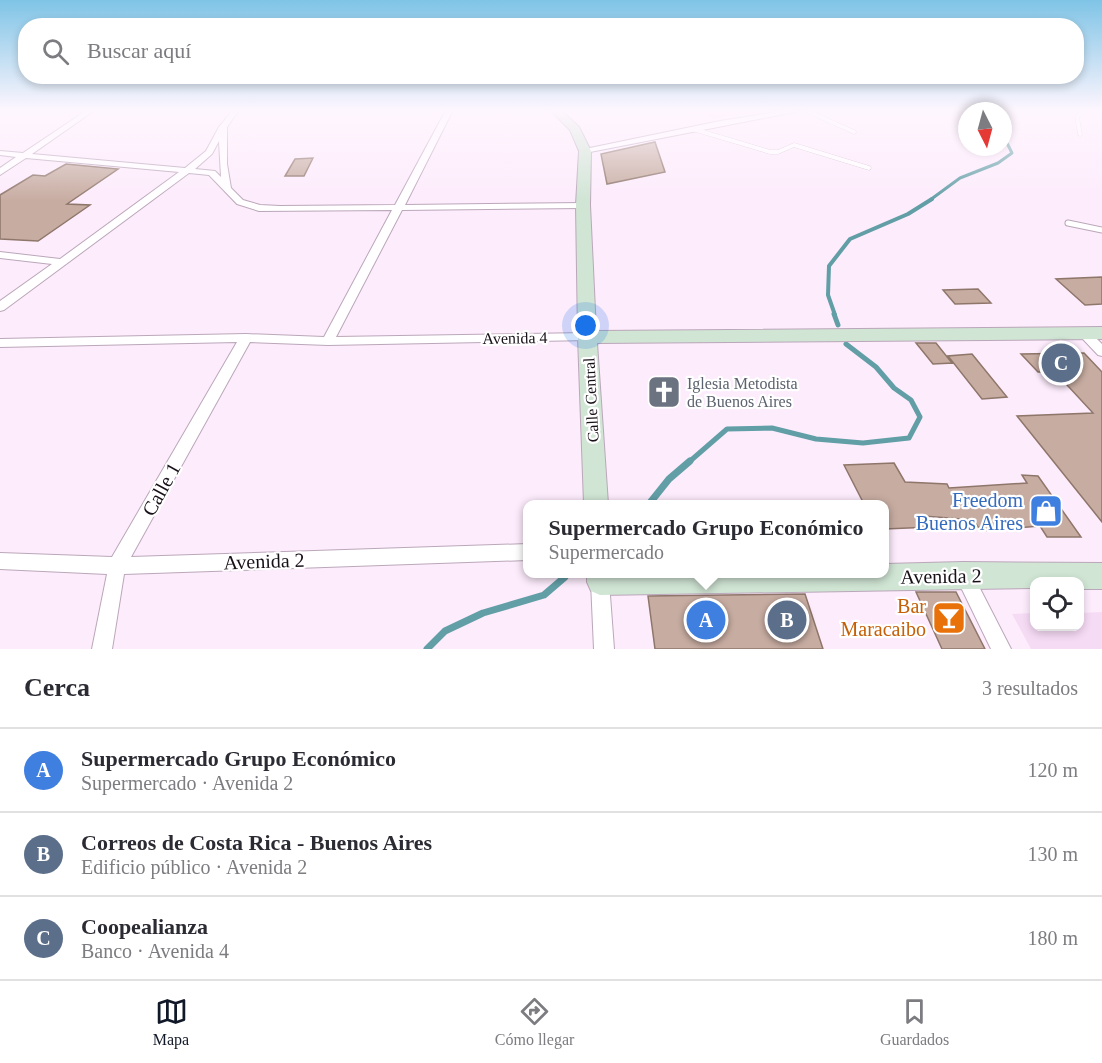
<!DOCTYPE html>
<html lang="es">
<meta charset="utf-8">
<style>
:root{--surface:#fff;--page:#f2f2f3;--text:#2b2b33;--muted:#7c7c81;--line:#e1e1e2;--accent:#111827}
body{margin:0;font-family:Georgia,serif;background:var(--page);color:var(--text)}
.controls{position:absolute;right:18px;bottom:18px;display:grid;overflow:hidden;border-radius:12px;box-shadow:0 3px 9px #0003}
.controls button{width:54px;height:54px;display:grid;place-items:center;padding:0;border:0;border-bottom:2px solid var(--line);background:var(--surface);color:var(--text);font:30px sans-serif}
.compass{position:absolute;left:958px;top:102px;width:54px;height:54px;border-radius:50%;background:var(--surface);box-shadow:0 3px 9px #0003;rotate:174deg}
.you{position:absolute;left:586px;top:326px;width:21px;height:21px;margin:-15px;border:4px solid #fff;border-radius:50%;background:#1a73e8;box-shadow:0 0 0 9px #1a73e833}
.badge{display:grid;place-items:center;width:39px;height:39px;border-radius:50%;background:var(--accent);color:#fff;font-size:20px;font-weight:700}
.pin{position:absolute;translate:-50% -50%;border:3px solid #fff;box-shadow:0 2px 6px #0006}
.popup{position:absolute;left:523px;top:500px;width:366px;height:78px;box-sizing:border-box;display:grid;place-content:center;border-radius:12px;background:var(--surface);filter:drop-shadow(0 2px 4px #0005);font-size:20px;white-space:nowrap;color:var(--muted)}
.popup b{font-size:22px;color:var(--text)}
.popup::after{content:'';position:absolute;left:50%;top:100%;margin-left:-12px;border:12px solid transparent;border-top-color:var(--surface)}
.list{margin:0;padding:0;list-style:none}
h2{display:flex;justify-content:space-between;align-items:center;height:78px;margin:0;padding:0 24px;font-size:26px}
h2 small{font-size:20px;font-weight:400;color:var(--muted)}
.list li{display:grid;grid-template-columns:39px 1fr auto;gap:18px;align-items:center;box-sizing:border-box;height:84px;padding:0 24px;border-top:2px solid var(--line)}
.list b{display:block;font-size:22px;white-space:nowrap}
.list p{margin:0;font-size:20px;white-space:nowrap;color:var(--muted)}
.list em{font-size:20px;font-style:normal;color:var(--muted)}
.icon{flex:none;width:33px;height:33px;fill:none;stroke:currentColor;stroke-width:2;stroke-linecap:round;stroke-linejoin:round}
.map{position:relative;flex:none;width:1102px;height:649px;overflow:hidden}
.search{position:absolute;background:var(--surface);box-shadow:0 3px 9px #0003;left:18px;right:18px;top:18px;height:66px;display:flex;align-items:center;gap:15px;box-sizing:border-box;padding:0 21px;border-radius:24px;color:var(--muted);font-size:22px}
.sheet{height:330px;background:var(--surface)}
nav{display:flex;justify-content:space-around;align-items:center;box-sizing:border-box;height:84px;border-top:2px solid var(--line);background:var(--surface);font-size:16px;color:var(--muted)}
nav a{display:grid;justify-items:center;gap:3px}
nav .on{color:var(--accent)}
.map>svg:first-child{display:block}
</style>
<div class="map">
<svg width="1102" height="649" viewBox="0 0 1102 649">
<rect width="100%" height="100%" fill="#fdecfc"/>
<!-- built -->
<path fill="#f6dbf5" d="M 692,110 L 764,110 L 713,119 Z
M 1102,612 L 1102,649 L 1031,649 L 1012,614 L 1034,613 L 1034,626 L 1080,626 L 1080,613 Z"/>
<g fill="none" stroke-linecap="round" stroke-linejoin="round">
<!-- stream-far3 -->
<path stroke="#629ea6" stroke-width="3" d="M 930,200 L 960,178 L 998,163 L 1012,153 L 1003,135"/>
<!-- stream-far2 -->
<path stroke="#629ea6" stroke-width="4" d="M 835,315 L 828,295 L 829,266 L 850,239 L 908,214 L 932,199"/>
<!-- stream-far1 -->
<path stroke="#629ea6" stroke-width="5" d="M 834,314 L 838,325
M 689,462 L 727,429 L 772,428 L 816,439 L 863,443 L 909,438 L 920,417 L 911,400 L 894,388 L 876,367 L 846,344"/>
<!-- stream -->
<path stroke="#629ea6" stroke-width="7" d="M 649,504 L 669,479 L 690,461
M 427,649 L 445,631 L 483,613 L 544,595 L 565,577"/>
</g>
<!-- building -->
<path fill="#c7aca1" stroke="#8f766b" stroke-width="1.5" d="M 655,142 L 665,172 L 607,184 L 601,154 Z
M 313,158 L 304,176 L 285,176 L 295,159 Z
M 66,164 L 118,169 L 67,204 L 90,205 L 38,241 L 0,239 L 0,195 L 33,175 L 45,176 Z
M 1102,277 L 1102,304 L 1085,305 L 1056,279 Z
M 978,289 L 991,303 L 955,304 L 943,290 Z
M 916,343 L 936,343 L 952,363 L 933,364 Z
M 1084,353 L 1102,372 L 1102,522 L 1017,416 L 1093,413 L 1055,372 L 1038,372 L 1021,354 Z
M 972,354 L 1007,397 L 982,399 L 948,356 Z
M 894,463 L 905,482 L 947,484 L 949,488 L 1027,483 L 1022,475 L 1038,476 L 1081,537 L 1047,537 L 1040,526 L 981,531 L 973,520 L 925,516 L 931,527 L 885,529 L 885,504 L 864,504 L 844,465 Z
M 916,592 L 956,592 L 985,649 L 942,649 Z
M 805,594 L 823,649 L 655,649 L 648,596 Z"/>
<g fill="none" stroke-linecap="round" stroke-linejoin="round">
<defs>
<path id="lane-far1" d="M 805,110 L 854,132
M 693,129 L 770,152 L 778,152 L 794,145 L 869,168
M 1080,134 L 1077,117 L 1085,110"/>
<path id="lane" d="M 1068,223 L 1102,230"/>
<path id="street" d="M 87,110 L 95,110 L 32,154 L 185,168 L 206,151 L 219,127 L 233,110 L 239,110 L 227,127 L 227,164 L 231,188 L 243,200 L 260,205 L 280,206 L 395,205 L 446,110 L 453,110 L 405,205 L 586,203 L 586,207 L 583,208 L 402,210 L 336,337 L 587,333 L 591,334 L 593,337 L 591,340 L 328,345 L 250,342 L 131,557 L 528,544 L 528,560 L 124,574 L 112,649 L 92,649 L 107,574 L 0,569 L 0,553 L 112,557 L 237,342 L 0,347 L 0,339 L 246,334 L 324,337 L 392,210 L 259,211 L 237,204 L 209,175 L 189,173 L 4,310 L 0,311 L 0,301 L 52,264 L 0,258 L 0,252 L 60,259 L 179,172 L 26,158 L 0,175 L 0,168 L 16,157 L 0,155 L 0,151 L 23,153 ZM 219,141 L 221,177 L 215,171 L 195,169 L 212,154 Z
M 789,110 L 805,110 L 585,153 L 581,151 L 585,149 L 720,121 Z
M 1084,329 L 1088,330 L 1102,344 L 1102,356 L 1098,355 L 1080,336 L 1078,333 Z
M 964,566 L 970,569 L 1011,649 L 991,649 L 955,575 L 958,569 Z
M 601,574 L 606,576 L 609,582 L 614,649 L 594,649 L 591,582 L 594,576 Z"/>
<path id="secondary" d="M 550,110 L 561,110 L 579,127 L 591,151 L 590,205 L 596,331 L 1102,327 L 1102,339 L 597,343 L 608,504 L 584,504 L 578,337 L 576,205 L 579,151 L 570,130 Z
M 963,562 L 1102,563 L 1102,589 L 1080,589 L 1080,582 L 1034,582 L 1034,588 L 600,595 L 591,591 L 587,582 L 587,574 L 885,574 L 885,564 Z"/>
</defs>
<!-- lane-far1 casing -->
<use href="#lane-far1" stroke="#bba7ba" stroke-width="4.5"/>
<!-- lane casing -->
<use href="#lane" stroke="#bba7ba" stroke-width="7"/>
<!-- street casing -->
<use href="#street" stroke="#bba7ba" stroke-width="2"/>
<!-- secondary casing -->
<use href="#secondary" stroke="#bba7ba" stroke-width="2"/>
<!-- lane-far1 -->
<use href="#lane-far1" stroke="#fff" stroke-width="4"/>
<!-- lane -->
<use href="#lane" stroke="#fff" stroke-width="5"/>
<!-- street -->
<use href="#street" fill="#fff" fill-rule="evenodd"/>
<!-- secondary -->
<use href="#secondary" fill="#d0e5d4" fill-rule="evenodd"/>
</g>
<!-- sky -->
<linearGradient id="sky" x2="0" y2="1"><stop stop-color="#7fc4e6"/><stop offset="0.55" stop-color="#fef6fe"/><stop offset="1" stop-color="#fef6fe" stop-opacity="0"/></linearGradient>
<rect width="1102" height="201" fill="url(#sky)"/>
<!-- icons -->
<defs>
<symbol id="church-square" viewBox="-11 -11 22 22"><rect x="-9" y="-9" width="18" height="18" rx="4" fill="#6b7280" stroke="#fff"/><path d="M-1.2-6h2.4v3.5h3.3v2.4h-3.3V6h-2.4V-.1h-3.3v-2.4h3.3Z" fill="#fff"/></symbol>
<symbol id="shop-square" viewBox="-11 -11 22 22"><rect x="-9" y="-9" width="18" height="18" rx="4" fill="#3f7fe0" stroke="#fff"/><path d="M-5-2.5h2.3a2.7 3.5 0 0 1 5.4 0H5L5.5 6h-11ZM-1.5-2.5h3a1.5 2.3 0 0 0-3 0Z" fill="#fff"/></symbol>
<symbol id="bar-square" viewBox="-11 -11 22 22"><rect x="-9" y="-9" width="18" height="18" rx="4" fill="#e8710a" stroke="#fff"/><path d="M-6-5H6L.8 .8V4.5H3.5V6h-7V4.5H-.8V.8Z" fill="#fff"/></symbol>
</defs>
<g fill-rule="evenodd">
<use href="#church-square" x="645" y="373" width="38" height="38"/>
<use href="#shop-square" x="1027" y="492" width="38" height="38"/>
<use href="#bar-square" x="930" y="599" width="38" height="38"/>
</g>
<g text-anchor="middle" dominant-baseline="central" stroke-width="4.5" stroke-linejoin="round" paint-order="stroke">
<!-- street labels -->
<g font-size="16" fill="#171017" stroke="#fff">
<text transform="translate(515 338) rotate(-1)">Avenida 4</text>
<text transform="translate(591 400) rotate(-93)">Calle Central</text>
</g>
<!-- worship labels -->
<g font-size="16" fill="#5b616d" stroke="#fff" text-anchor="start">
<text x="687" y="383">Iglesia Metodista<tspan x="687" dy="18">de Buenos Aires</tspan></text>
</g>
<!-- near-street labels -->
<g font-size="20" fill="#171017" stroke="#fff">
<text transform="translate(161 489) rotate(-61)">Calle 1</text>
<text transform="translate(264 561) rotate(-2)">Avenida 2</text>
<text transform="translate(941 576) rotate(-1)">Avenida 2</text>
</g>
<!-- near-shop labels -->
<g font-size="20" fill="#366cbe" stroke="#fff" text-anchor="end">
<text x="1023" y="500">Freedom<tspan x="1023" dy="23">Buenos Aires</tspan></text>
</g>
<!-- near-food labels -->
<g font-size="20" fill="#c56008" stroke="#fff" text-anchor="end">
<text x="926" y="606">Bar<tspan x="926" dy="23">Maracaibo</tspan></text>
</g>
</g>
</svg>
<div class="controls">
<button><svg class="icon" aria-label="locate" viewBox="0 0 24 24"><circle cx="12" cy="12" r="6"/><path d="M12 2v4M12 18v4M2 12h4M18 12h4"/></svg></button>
</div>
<svg class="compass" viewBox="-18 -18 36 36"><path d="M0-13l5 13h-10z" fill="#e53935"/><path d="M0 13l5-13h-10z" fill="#7c7c81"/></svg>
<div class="you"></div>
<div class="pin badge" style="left:706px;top:620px;background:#3f7fe0">A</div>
<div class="popup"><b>Supermercado Grupo Económico</b>Supermercado</div>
<div class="pin badge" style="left:787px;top:620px;background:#5c6f8a">B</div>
<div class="pin badge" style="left:1061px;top:363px;background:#5c6f8a">C</div>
<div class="search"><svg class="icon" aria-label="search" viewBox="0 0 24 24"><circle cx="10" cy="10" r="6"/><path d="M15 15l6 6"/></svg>Buscar aquí</div>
</div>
<section class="sheet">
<h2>Cerca<small>3 resultados</small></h2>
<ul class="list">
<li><span class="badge" style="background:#3f7fe0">A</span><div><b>Supermercado Grupo Económico</b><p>Supermercado · Avenida 2</p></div><em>120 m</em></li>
<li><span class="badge" style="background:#5c6f8a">B</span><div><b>Correos de Costa Rica - Buenos Aires</b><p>Edificio público · Avenida 2</p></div><em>130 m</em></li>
<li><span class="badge" style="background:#5c6f8a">C</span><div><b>Coopealianza</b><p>Banco · Avenida 4</p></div><em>180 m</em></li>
</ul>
</section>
<nav>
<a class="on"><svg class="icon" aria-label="map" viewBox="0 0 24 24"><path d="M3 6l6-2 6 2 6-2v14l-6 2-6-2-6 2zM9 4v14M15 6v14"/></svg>Mapa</a>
<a><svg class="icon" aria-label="directions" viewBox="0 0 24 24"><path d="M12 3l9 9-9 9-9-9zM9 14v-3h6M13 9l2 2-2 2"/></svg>Cómo llegar</a>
<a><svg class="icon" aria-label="saved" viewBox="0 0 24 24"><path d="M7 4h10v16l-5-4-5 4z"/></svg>Guardados</a>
</nav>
